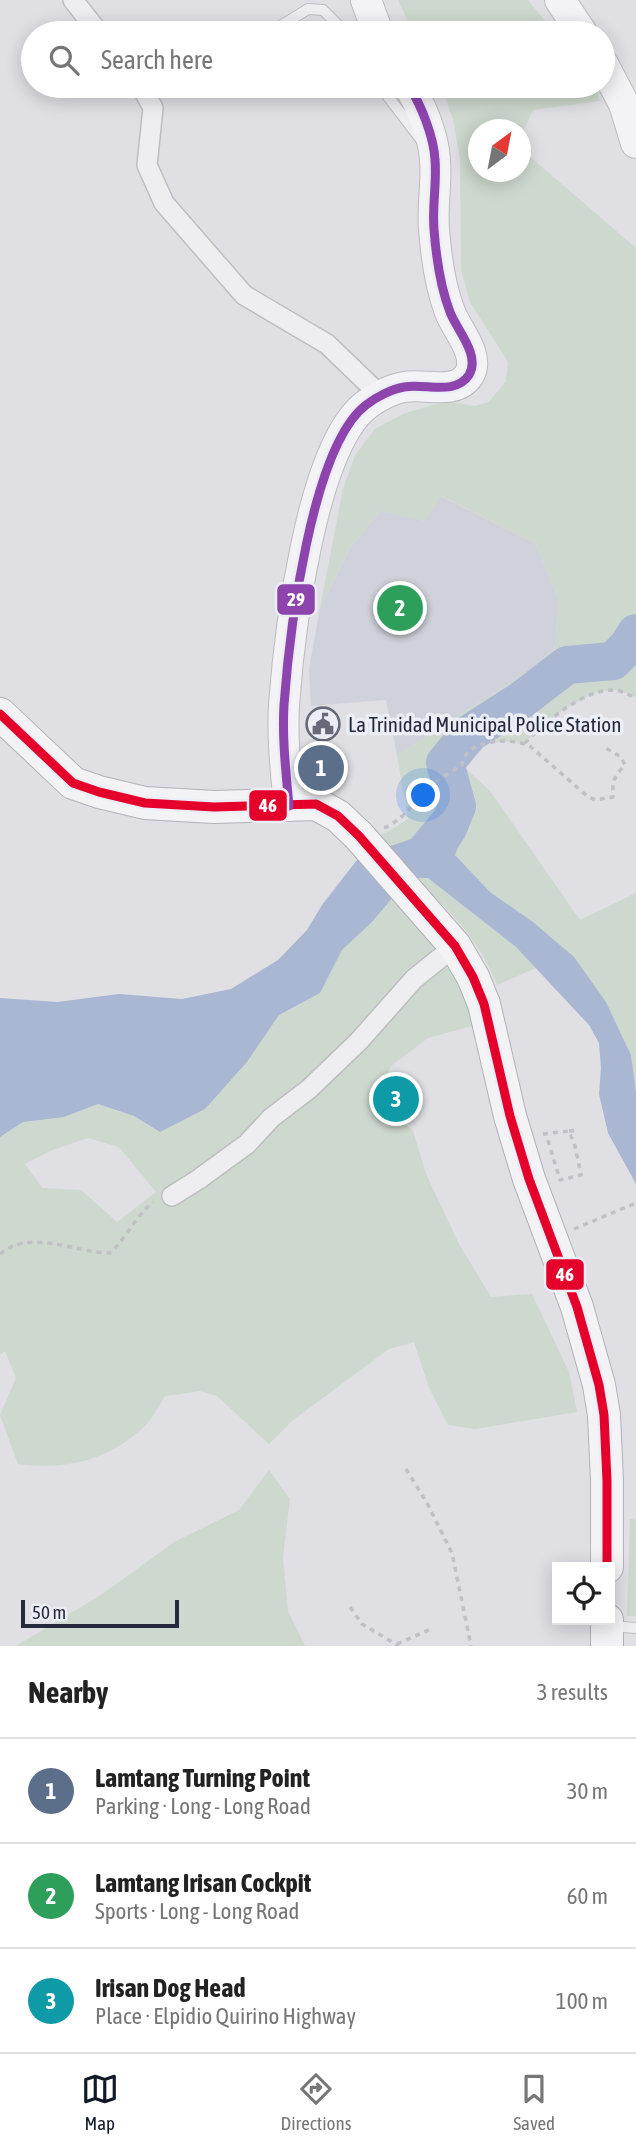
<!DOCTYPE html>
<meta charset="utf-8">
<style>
:root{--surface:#fff;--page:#f6f6f6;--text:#222;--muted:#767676;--line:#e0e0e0;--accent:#111827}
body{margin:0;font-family:"Asap Condensed",sans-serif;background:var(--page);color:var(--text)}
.controls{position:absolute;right:21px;bottom:21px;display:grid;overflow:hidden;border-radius:0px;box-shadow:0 4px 18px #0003}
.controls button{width:63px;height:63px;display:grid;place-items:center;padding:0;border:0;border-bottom:2px solid var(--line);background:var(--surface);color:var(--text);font:35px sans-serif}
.compass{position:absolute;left:468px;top:119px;width:63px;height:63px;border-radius:50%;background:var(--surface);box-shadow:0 4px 18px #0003;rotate:32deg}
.scale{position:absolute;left:21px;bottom:18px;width:158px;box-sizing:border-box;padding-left:7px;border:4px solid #252a3e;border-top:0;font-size:19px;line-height:24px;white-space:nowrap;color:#252a3e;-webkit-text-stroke:5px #ebeef5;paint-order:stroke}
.you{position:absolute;left:424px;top:796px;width:24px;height:24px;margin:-18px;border:5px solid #fff;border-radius:50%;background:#1a73e8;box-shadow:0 0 0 10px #1a73e833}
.badge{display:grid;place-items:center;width:46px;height:46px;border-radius:50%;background:var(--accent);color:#fff;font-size:23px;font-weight:700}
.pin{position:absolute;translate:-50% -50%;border:4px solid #fff;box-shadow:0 2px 7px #0006}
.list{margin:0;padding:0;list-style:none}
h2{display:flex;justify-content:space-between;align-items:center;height:91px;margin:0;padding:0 28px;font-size:30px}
h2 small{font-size:23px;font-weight:400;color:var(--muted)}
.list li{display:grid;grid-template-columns:46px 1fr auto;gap:21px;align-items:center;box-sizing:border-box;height:105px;padding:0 28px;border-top:2px solid var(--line)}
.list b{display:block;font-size:26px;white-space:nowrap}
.list p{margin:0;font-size:23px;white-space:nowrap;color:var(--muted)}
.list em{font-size:23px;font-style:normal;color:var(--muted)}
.icon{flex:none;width:38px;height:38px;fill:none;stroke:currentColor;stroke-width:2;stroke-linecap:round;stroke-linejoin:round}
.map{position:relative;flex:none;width:636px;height:1646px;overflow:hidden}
.search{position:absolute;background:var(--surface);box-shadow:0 4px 18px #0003;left:21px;right:21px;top:21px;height:77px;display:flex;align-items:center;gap:18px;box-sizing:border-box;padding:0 24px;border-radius:38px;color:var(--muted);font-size:26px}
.sheet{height:406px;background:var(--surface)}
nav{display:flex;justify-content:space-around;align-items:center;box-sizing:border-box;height:98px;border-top:2px solid var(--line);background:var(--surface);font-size:19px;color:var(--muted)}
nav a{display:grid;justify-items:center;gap:4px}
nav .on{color:var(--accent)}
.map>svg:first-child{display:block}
</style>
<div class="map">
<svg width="636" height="1646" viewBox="0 0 636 1646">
<rect width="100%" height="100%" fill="#dfdfe4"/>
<!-- built -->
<path fill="#d0d2db" d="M 441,496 L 535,543 L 559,601 L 554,655 L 397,755 L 386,700 L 311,706 L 309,669 L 320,608 L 350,548 L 380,511 L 425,521 Z"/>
<!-- green -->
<path fill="#cdd8ce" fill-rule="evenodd" d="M 398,0 L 528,0 L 555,33 L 413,33 Z
M 441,86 L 594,86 L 600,101 L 533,110 L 521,136 L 520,130 L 478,130 L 478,172 L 520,172 L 521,149 L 636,248 L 636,698 C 631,696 626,693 620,691 C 589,684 545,722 525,743 C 505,741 464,739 462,765 L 490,791 L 580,920 L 636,893 L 636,1092 L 631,1055 L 606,1002 L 533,922 L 490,892 L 455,855 L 422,827 L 411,839 L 385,847 L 374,836 L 386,833 L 408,819 L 397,755 L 554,655 L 559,601 L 535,543 L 442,496 L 425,521 L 380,511 L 350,548 L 320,608 L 343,489 L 355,455 L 375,429 L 403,414 L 446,401 L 475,406 L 489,402 L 506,381 L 508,362 L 470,302 L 461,270 L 460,158 L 453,119 Z
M 413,878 L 428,878 L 516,947 L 536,968 L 497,985 C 481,942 448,907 413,878 Z
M 395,895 L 423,925 L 442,965 L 462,977 L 479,1024 L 428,1038 L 391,1066 L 381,1087 L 383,1105 L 413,1131 L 426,1174 L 459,1244 L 491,1297 L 532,1294 L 569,1372 L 577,1412 L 475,1429 L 448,1425 L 430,1390 L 414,1342 L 389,1349 L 293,1420 L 269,1444 L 217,1396 L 200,1391 L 165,1396 C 159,1406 152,1419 144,1427 C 107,1461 66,1470 18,1464 L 0,1415 L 16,1378 L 5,1351 L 0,1355 L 0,1137 L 23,1122 L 64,1117 L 98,1104 L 134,1116 L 160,1132 L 247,1062 L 279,1015 L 320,993 L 342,950 L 372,922 ZM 88,1138 L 119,1147 L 156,1192 L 117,1222 L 81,1190 L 42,1188 L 25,1164 L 50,1151 Z
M 269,1470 L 290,1499 L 283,1557 L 288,1611 L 305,1646 L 16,1646 L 101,1595 L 174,1542 L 239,1510 Z
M 630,1519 L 636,1519 L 636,1616 L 627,1616 Z"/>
<!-- water -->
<path fill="#aab7d2" d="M 435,810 L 466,826 L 455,855 L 490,892 L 533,922 L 574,957 L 606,1002 L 631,1055 L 636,1092 L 636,1184 L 608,1133 L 599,1094 L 601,1068 L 599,1043 L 589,1025 L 516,947 L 428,878 L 413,878 L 395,895 L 372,922 L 342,950 L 320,993 L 279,1015 L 247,1062 L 205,1109 L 160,1132 L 134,1116 L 98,1104 L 64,1117 L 23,1122 L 0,1137 L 0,998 L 57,1002 L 119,994 L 182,999 L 231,989 L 278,960 L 307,930 L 322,905 L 360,856 L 411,839 Z"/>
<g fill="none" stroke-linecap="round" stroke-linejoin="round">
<!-- river -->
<path stroke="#aab7d2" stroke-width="38" d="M 430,855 L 448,828 L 457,806 L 445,763 L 470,733 L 520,701 L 567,665 L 613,661 L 628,646 L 636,633"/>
<defs>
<path id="service" d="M 269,33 L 308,9 L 323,10 L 346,33
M 380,86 L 422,141
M 611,1626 L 636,1628"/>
<path id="minor" d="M 73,0 L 99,33
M 141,86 L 153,108 L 147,165 L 164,203 L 244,295 L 327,344 L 381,396
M 172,1196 L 199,1179 L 247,1144 L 271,1118 L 309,1089 L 359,1041 L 414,979 L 455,946"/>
<path id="primary" d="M 366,0 L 378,33
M 560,0 L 582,33
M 603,64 L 624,104 L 636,143
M 289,806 C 286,772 282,739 284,705 C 289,636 311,447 366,405 C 376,397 392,389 404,387 C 425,383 455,396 469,375 C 481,355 456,329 450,312 C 440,286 436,256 434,229 C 432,206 437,183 435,160 C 434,137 421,105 409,86"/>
<path id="trunk" d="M 0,714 L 73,783 L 99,792 L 145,803 L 214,807 L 316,804 L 338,816 L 359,836 L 455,946 L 473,977 L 484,1004 L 510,1116 L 529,1179 L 577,1307 L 599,1385 L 604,1415 L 607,1481 L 607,1567
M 607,1646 L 607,1620"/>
</defs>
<!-- service casing -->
<use href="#service" stroke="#bdbdc2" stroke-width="12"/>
<!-- minor casing -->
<use href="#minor" stroke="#bdbdc2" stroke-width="22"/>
<!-- primary casing -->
<use href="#primary" stroke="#babcc2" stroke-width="32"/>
<!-- trunk casing -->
<use href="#trunk" stroke="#b1b2b9" stroke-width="34"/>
<!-- path -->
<path stroke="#c0c0c6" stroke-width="3.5" stroke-dasharray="5 5" stroke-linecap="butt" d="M 525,743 C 545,722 589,684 620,691 C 626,693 631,696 636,698
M 384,828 C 403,820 415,802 429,787 C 439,779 451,772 462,765 C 464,739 513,736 531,747 L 587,796 L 595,800 L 613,797 C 612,782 614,776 625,765 L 621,757 L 604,747
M 569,1131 L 579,1130
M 543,1134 L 569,1131 L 575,1146 L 581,1175 L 560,1180 L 546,1134
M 574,1229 L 636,1203
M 0,1254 C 31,1228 75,1253 110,1253 C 127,1237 135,1217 153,1202
M 406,1469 L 427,1503 L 452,1553 L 471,1646
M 350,1607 L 362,1624 L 399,1646
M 397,1644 L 431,1629"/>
<!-- service -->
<use href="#service" stroke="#eeeef1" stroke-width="10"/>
<!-- minor -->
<use href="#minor" stroke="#eeeef1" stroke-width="19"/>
<!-- primary -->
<use href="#primary" stroke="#f3f3f5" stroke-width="30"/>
<!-- trunk -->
<use href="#trunk" stroke="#f3f3f5" stroke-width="32"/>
<defs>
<path id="bus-1" d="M 0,714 L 73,783 L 99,792 L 145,803 L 214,807 L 316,804 L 338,816 L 359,836 L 455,946 L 473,977 L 484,1004 L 510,1116 L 529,1179 L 577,1307 L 599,1385 L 604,1415 L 607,1481 L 607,1567"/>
<path id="bus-2" d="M 289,806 C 286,772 282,739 284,705 C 289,636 311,447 366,405 C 376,397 392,389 404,387 C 425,383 455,396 469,375 C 481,355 456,329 450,312 C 440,286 436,256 434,229 C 432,206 437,183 435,160 C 434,137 421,105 409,86"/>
</defs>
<!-- bus-1 casing -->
<use href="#bus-1" stroke="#ebeef5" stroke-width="14"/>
<!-- bus-2 casing -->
<use href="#bus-2" stroke="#ebeef5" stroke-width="14"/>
<!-- bus-1 -->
<use href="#bus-1" stroke="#e4002b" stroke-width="9"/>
<!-- bus-2 -->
<use href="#bus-2" stroke="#8e44ad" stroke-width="9"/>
</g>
<!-- icons -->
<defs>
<symbol id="civic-ring" viewBox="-11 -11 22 22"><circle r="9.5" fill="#ebeef5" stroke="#666978" stroke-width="1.5"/><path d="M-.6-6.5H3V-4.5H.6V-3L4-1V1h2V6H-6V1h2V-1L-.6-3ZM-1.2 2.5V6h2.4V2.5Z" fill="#666978"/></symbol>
</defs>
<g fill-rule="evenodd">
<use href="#civic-ring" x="304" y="705" width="38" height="38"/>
</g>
<g text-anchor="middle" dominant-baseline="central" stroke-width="7" stroke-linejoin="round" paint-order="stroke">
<!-- poi labels -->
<g font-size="21" fill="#252a3e" stroke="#ebeef5" text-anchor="start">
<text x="348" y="724">La Trinidad Municipal Police Station</text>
</g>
</g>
<g stroke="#ebeef5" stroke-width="2.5">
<rect x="276" y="583" width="40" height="33" rx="7" fill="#8e44ad"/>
<rect x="248" y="789" width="40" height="33" rx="7" fill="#e4002b"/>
<rect x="545" y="1258" width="40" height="33" rx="7" fill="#e4002b"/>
</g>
<g font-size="19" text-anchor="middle" font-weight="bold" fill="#fff">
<text x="296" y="606">29</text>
<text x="268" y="812">46</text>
<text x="565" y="1281">46</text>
</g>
</svg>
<div class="controls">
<button><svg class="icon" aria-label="locate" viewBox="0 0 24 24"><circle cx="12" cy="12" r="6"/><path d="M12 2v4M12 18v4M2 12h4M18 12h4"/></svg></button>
</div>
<svg class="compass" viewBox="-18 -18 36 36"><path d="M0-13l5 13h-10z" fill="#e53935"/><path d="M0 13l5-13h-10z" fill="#767676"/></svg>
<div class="scale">50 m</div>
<div class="you"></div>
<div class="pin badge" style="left:321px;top:768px;background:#5c6f8a">1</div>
<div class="pin badge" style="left:400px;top:608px;background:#2e9e5b">2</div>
<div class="pin badge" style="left:396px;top:1099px;background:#0f9aa8">3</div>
<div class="search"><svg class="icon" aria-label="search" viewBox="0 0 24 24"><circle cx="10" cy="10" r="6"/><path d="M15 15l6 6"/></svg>Search here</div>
</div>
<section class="sheet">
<h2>Nearby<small>3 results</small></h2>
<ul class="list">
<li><span class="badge" style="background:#5c6f8a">1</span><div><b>Lamtang Turning Point</b><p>Parking · Long - Long Road</p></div><em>30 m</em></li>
<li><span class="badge" style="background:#2e9e5b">2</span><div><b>Lamtang Irisan Cockpit</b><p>Sports · Long - Long Road</p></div><em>60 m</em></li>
<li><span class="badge" style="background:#0f9aa8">3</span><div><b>Irisan Dog Head</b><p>Place · Elpidio Quirino Highway</p></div><em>100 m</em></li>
</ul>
</section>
<nav>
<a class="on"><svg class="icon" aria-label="map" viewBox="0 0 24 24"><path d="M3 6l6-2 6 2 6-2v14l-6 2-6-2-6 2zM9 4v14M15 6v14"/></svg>Map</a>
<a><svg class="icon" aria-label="directions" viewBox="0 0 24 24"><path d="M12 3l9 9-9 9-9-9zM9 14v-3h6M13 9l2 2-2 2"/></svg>Directions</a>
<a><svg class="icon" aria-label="saved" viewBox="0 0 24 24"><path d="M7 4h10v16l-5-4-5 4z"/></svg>Saved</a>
</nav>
